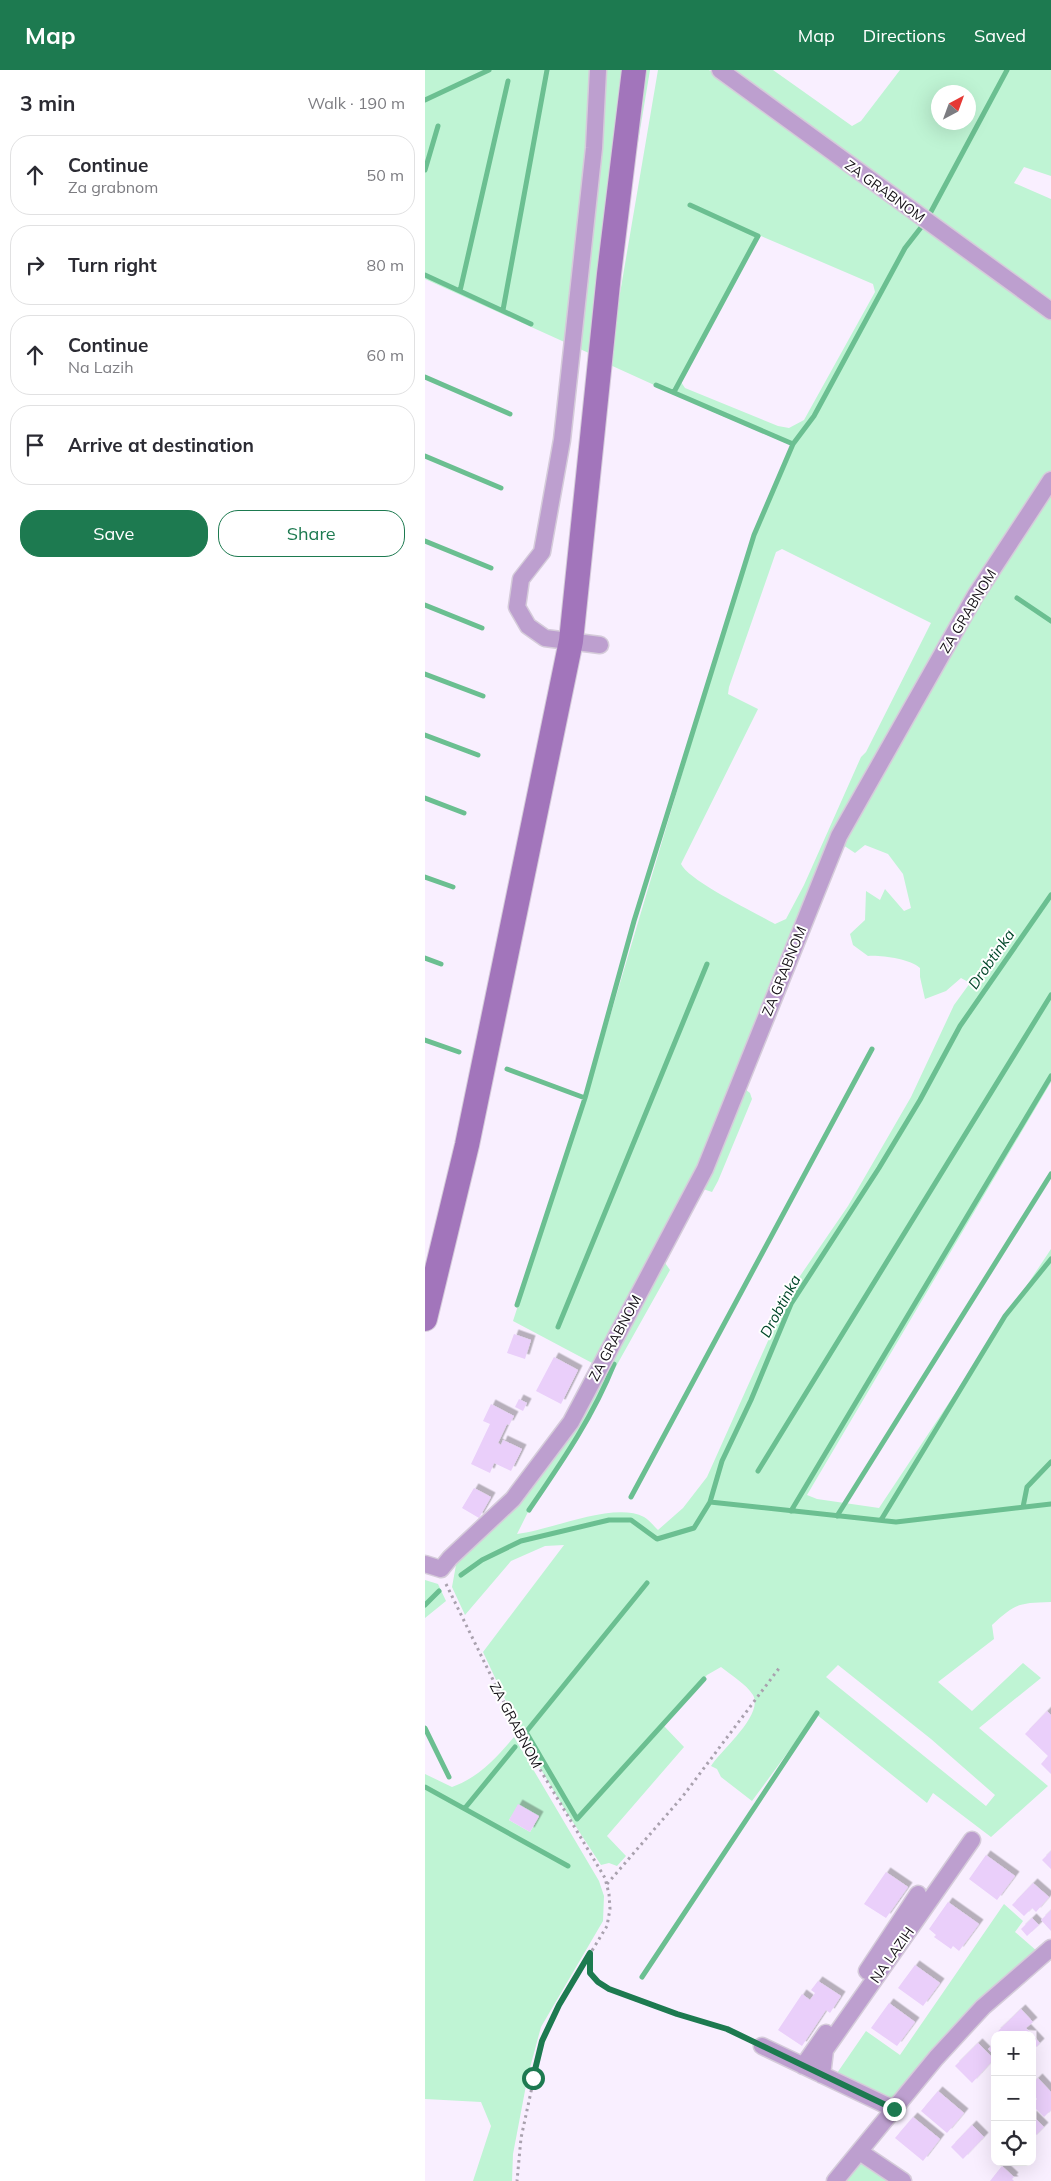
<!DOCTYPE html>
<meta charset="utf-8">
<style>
:root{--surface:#fff;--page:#f7f7f7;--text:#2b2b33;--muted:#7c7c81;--line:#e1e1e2;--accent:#1d7a50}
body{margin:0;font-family:Mulish,sans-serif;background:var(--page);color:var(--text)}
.controls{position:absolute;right:15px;bottom:15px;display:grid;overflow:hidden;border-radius:10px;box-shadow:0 5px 20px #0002}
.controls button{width:45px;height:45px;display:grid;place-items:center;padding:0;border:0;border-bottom:1px solid var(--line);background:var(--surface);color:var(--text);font:25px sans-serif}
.compass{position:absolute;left:506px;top:15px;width:45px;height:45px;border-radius:50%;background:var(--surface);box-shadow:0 5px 20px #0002;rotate:41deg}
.stop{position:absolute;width:15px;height:15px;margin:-11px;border:4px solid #1d7a50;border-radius:50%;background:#fff}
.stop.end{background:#1d7a50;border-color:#fff;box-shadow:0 1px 5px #0008}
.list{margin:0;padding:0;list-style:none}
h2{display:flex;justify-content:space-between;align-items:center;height:65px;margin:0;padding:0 20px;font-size:21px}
h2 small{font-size:16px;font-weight:400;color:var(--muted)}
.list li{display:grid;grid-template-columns:32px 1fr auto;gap:15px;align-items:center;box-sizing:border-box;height:80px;margin:0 10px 10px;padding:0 10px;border:1px solid var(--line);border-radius:20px}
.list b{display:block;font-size:19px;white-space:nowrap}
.list p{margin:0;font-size:16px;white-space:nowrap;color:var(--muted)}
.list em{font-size:16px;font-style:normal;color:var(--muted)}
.actions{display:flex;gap:10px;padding:15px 20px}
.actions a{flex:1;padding:11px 0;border:1px solid var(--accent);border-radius:20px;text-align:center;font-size:18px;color:var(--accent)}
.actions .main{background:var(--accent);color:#fff}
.icon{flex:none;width:28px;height:28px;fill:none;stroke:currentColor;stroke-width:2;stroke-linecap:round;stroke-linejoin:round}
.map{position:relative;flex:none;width:626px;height:2111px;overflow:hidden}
header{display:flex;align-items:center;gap:30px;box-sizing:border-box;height:70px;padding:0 25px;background:var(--accent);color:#fff}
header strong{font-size:24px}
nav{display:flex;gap:28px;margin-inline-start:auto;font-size:18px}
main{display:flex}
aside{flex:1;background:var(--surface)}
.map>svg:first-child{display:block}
</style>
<header>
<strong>Map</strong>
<nav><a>Map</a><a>Directions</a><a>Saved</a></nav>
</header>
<main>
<aside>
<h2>3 min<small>Walk · 190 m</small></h2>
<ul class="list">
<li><svg class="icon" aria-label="ahead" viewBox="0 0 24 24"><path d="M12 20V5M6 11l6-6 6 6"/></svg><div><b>Continue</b><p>Za grabnom</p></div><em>50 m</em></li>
<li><svg class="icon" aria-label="right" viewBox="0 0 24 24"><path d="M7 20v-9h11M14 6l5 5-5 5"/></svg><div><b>Turn right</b></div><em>80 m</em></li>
<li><svg class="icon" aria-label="ahead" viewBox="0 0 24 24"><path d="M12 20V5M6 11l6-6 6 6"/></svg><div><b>Continue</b><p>Na Lazih</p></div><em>60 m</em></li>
<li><svg class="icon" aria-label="arrive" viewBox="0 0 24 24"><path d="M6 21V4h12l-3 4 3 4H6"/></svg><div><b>Arrive at destination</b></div></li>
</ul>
<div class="actions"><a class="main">Save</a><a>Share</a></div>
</aside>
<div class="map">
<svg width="626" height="2111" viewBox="0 0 626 2111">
<defs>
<filter id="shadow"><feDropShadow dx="4.5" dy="-4.5" stdDeviation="0" flood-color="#0004"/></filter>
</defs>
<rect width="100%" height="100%" fill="#f9efff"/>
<!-- green -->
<path fill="#bff4d4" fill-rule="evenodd" d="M 0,0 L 225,0 L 177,289 L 0,209 Z
M 233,0 L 284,0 L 417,95 L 626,249 L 626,402 L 590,451 L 385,821 L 352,895 L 274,1095 L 169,1294 L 88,1251 L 168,1004 L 315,509 L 338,442 L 366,375 L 293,344 L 183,294 ZM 336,166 L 448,214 L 450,222 L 379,350 L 364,358 L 353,356 L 260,318 L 256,312 L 323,182 ZM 357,479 L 506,553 L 441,682 L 436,687 L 379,815 L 361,849 L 350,854 C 331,843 264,811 256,794 L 333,639 L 303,624 L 304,617 L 351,482 Z
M 307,0 L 348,0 L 427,56 L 436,51 L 475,0 L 626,0 L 626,106 L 599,97 L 589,113 L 626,129 L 626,235 L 528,159 ZM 514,22 L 544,22 L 544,52 L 514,52 Z
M 626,421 L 626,1012 L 382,1425 L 392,1429 L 454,1438 L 626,1179 L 626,1532 C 594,1533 591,1533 567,1555 L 569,1569 L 513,1612 L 547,1641 L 598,1593 L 616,1608 L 554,1658 L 623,1716 L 566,1767 L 508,1723 L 502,1733 L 391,1644 L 327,1731 L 296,1707 L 292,1699 L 286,1696 C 296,1680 339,1645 328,1625 C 321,1614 306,1605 296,1597 L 282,1605 L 239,1656 L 259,1677 L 182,1766 L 201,1786 L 192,1796 L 184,1793 L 176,1795 L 142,1743 L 102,1676 L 58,1582 L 139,1475 L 120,1476 L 86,1491 L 40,1545 L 27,1517 L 31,1495 L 39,1483 L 93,1429 L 238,1190 L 245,1200 L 161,1350 L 110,1428 L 92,1464 C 126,1460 189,1431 219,1447 C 224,1450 229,1456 233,1460 L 258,1438 L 282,1407 L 359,1235 L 373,1209 L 423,1136 L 486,1027 L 529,935 L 545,913 L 536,908 L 521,921 L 500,929 L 495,907 L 495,898 C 485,889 456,885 443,886 L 428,875 L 425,864 L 440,850 L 441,821 L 455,830 L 460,819 L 479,841 L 486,838 L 478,804 L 463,784 L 440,775 L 430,783 L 418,775 L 560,518 ZM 413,1595 L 506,1669 L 570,1725 L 561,1736 L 401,1607 Z
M 320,1019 L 325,1023 L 327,1029 L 293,1111 L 287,1122 L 275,1118 Z
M 0,1510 L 13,1514 L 21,1531 L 0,1548 Z
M 89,1667 L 174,1811 L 179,1826 L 178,1851 L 116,1957 L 103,2005 L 88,2084 L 87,2111 L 48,2111 L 66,2056 L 56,2032 L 0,2029 L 0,1704 L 27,1717 C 53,1708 71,1688 89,1667 ZM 94,1735 L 114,1747 L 105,1762 L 84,1750 Z
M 579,1834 L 598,1851 L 590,1862 L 613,1882 L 472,2024 L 460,2031 L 410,2006 L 441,1961 L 475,1985 Z
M 440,2092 L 470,2111 L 415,2111 L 429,2094 Z"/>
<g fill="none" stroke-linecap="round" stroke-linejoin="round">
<!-- stream -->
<path stroke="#6bbf91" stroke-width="5" d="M 0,30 L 64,0
M 0,100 L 13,56
M 0,205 L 106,254
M 35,221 L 83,11
M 78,240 L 122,0
M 0,307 L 85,344
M 231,315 L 368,374
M 249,322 L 333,166 L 265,135
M 0,386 L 76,418
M 0,471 L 66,498
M 592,528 L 626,551
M 0,535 L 57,558
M 0,604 L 58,626
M 0,665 L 53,685
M 0,728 L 39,743
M 0,807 L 28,817
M 0,888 L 16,894
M 0,970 L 34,982
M 82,999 L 160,1028
M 92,1235 L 160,1028 L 209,851 L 329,465 L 368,374 L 389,346 L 480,178 L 501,151 L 582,0
M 133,1257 L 282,894
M 333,1401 L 626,925
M 206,1427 L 447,979
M 285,1432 L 471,1452 L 626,1434
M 598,1437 L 602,1417 L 626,1392
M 104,1440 C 136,1393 168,1347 189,1294
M 366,1441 L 626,1006
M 412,1446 L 626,1104
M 456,1450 L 580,1246 L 626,1189
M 36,1505 L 57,1490 L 96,1471 L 184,1450 L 206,1450 L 232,1469 L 269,1458 L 285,1432 L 297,1391 L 326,1330 L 366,1234 L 454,1098 L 495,1030 L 535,956 L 626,825
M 222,1513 L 101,1662 L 152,1749 L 279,1609
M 0,1535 L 14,1521
M 0,1658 L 24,1707
M 0,1717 L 143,1796
M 40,1738 L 90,1677
M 217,1907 L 392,1643"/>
</g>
<!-- building -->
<path fill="#eacffa" filter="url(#shadow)" d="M 89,1264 L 106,1270 L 100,1289 L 82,1283 Z
M 129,1287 L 153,1300 L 136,1334 L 111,1321 Z
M 94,1329 L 102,1333 L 98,1341 L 90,1337 Z
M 66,1334 L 89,1346 L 84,1355 L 82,1354 L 73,1373 L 76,1375 L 78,1370 L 97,1379 L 86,1401 L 69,1393 L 65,1403 L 46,1394 L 65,1354 L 58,1351 Z
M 49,1418 L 66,1427 L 54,1448 L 37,1438 Z
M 622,1641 L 626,1645 L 626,1704 L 616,1694 L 623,1686 L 600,1664 Z
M 93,1734 L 114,1746 L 105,1762 L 84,1750 Z
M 626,1781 L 626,1799 L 617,1790 Z
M 561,1785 L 590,1806 L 572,1830 L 544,1809 Z
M 461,1802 L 483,1817 L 461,1848 L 439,1834 Z
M 608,1813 L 624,1827 L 611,1842 L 607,1838 L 599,1846 L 587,1835 Z
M 523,1832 L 554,1854 L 534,1881 L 528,1876 L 526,1879 L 509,1867 L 511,1865 L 504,1859 Z
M 626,1840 L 626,1861 L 616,1850 Z
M 607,1848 L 614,1855 L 602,1866 L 596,1859 Z
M 490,1895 L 515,1913 L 498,1936 L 473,1918 Z
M 393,1911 L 416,1926 L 405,1943 L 401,1940 L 377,1976 L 353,1960 L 377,1924 L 385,1930 L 390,1923 L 386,1920 Z
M 464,1933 L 490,1952 L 472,1976 L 446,1958 Z
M 596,1939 L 608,1952 L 601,1958 L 615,1973 L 607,1981 L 607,1965 L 571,1963 Z
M 553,1973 L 569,1989 L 547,2013 L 530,1996 Z
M 570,1973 L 570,1986 L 563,1979 Z
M 613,2008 L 626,2022 L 626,2040 L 619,2047 L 607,2035 L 612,2029 L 607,2024 L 607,2014 Z
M 513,2021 L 539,2043 L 522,2063 L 496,2041 Z
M 607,2045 L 619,2057 L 607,2069 Z
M 488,2047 L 515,2069 L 498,2091 L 470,2068 Z
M 547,2055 L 559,2067 L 538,2089 L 526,2077 Z
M 577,2096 L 589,2107 L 587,2109 L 589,2111 L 565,2111 Z"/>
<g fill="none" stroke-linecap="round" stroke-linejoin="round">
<defs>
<path id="street" d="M 173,0 L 169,78 L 137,370 L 117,482 L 96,509 L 92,537 L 103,556 L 120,568 L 175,575
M 295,0 L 626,241
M 0,1494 L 16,1499 L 25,1488 L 88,1429 L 146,1352 L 280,1099 L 414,766 L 550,526 L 626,410
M 442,1901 L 493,1824
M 337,1976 L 469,2039
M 378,1996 L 401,1963
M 397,2005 L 400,1980 L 547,1770
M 435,2082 L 478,2111
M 410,2111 L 511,1988 L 558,1937 L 626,1878"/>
<path id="secondary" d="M 0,1249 L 42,1075 L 146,571 L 184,204 L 209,0"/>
</defs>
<!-- street casing -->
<use href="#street" stroke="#d5cbda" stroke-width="19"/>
<!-- secondary casing -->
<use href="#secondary" stroke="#d5cbda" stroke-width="26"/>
<!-- path -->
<path stroke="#a9a1ae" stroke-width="3" stroke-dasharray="2.5 4" stroke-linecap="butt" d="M 21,1514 L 98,1671 L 180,1808 L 184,1824 L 185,1839 L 182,1856 L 134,1935 L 117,1971 L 96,2068 L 92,2111
M 182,1814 L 258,1726 L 355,1597
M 165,1884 C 165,1889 164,1898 166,1903 C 175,1925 275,1950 300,1958 C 309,1961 317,1966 325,1970"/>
<!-- street -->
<use href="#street" stroke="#bd9fcf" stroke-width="16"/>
<!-- secondary -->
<use href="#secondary" stroke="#a275bb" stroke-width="24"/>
</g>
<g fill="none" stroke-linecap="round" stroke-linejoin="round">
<!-- route -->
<path stroke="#1d7a50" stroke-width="6" d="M 108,2008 L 117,1971 L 134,1935 L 165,1883 L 165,1903 L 173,1912 L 184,1919 L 252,1944 L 302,1959 L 469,2039"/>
</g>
<g text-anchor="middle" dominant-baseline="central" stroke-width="4" stroke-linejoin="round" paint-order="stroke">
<!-- street labels -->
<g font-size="14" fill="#151117" stroke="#fff">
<text transform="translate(460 121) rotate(36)">ZA GRABNOM</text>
<text transform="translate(543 541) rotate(-59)">ZA GRABNOM</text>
<text transform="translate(359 901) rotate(-68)">ZA GRABNOM</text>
<text transform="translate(190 1268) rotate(-62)">ZA GRABNOM</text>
<text transform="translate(91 1655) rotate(62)">ZA GRABNOM</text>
<text transform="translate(467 1885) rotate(-55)">NA LAZIH</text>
</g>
<!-- water labels -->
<g font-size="15" font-style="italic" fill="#004629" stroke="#fff">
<text transform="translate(566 889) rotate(-55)">Drobtinka</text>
<text transform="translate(355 1236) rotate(-62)">Drobtinka</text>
</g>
</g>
</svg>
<div class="controls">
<button>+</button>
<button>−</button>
<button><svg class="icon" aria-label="locate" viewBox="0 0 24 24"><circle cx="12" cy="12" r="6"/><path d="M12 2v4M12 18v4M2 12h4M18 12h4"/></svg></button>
</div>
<svg class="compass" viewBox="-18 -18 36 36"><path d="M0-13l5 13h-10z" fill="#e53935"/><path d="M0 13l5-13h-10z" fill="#7c7c81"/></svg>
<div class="stop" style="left:108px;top:2008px"></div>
<div class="stop end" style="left:469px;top:2039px"></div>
</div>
</main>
